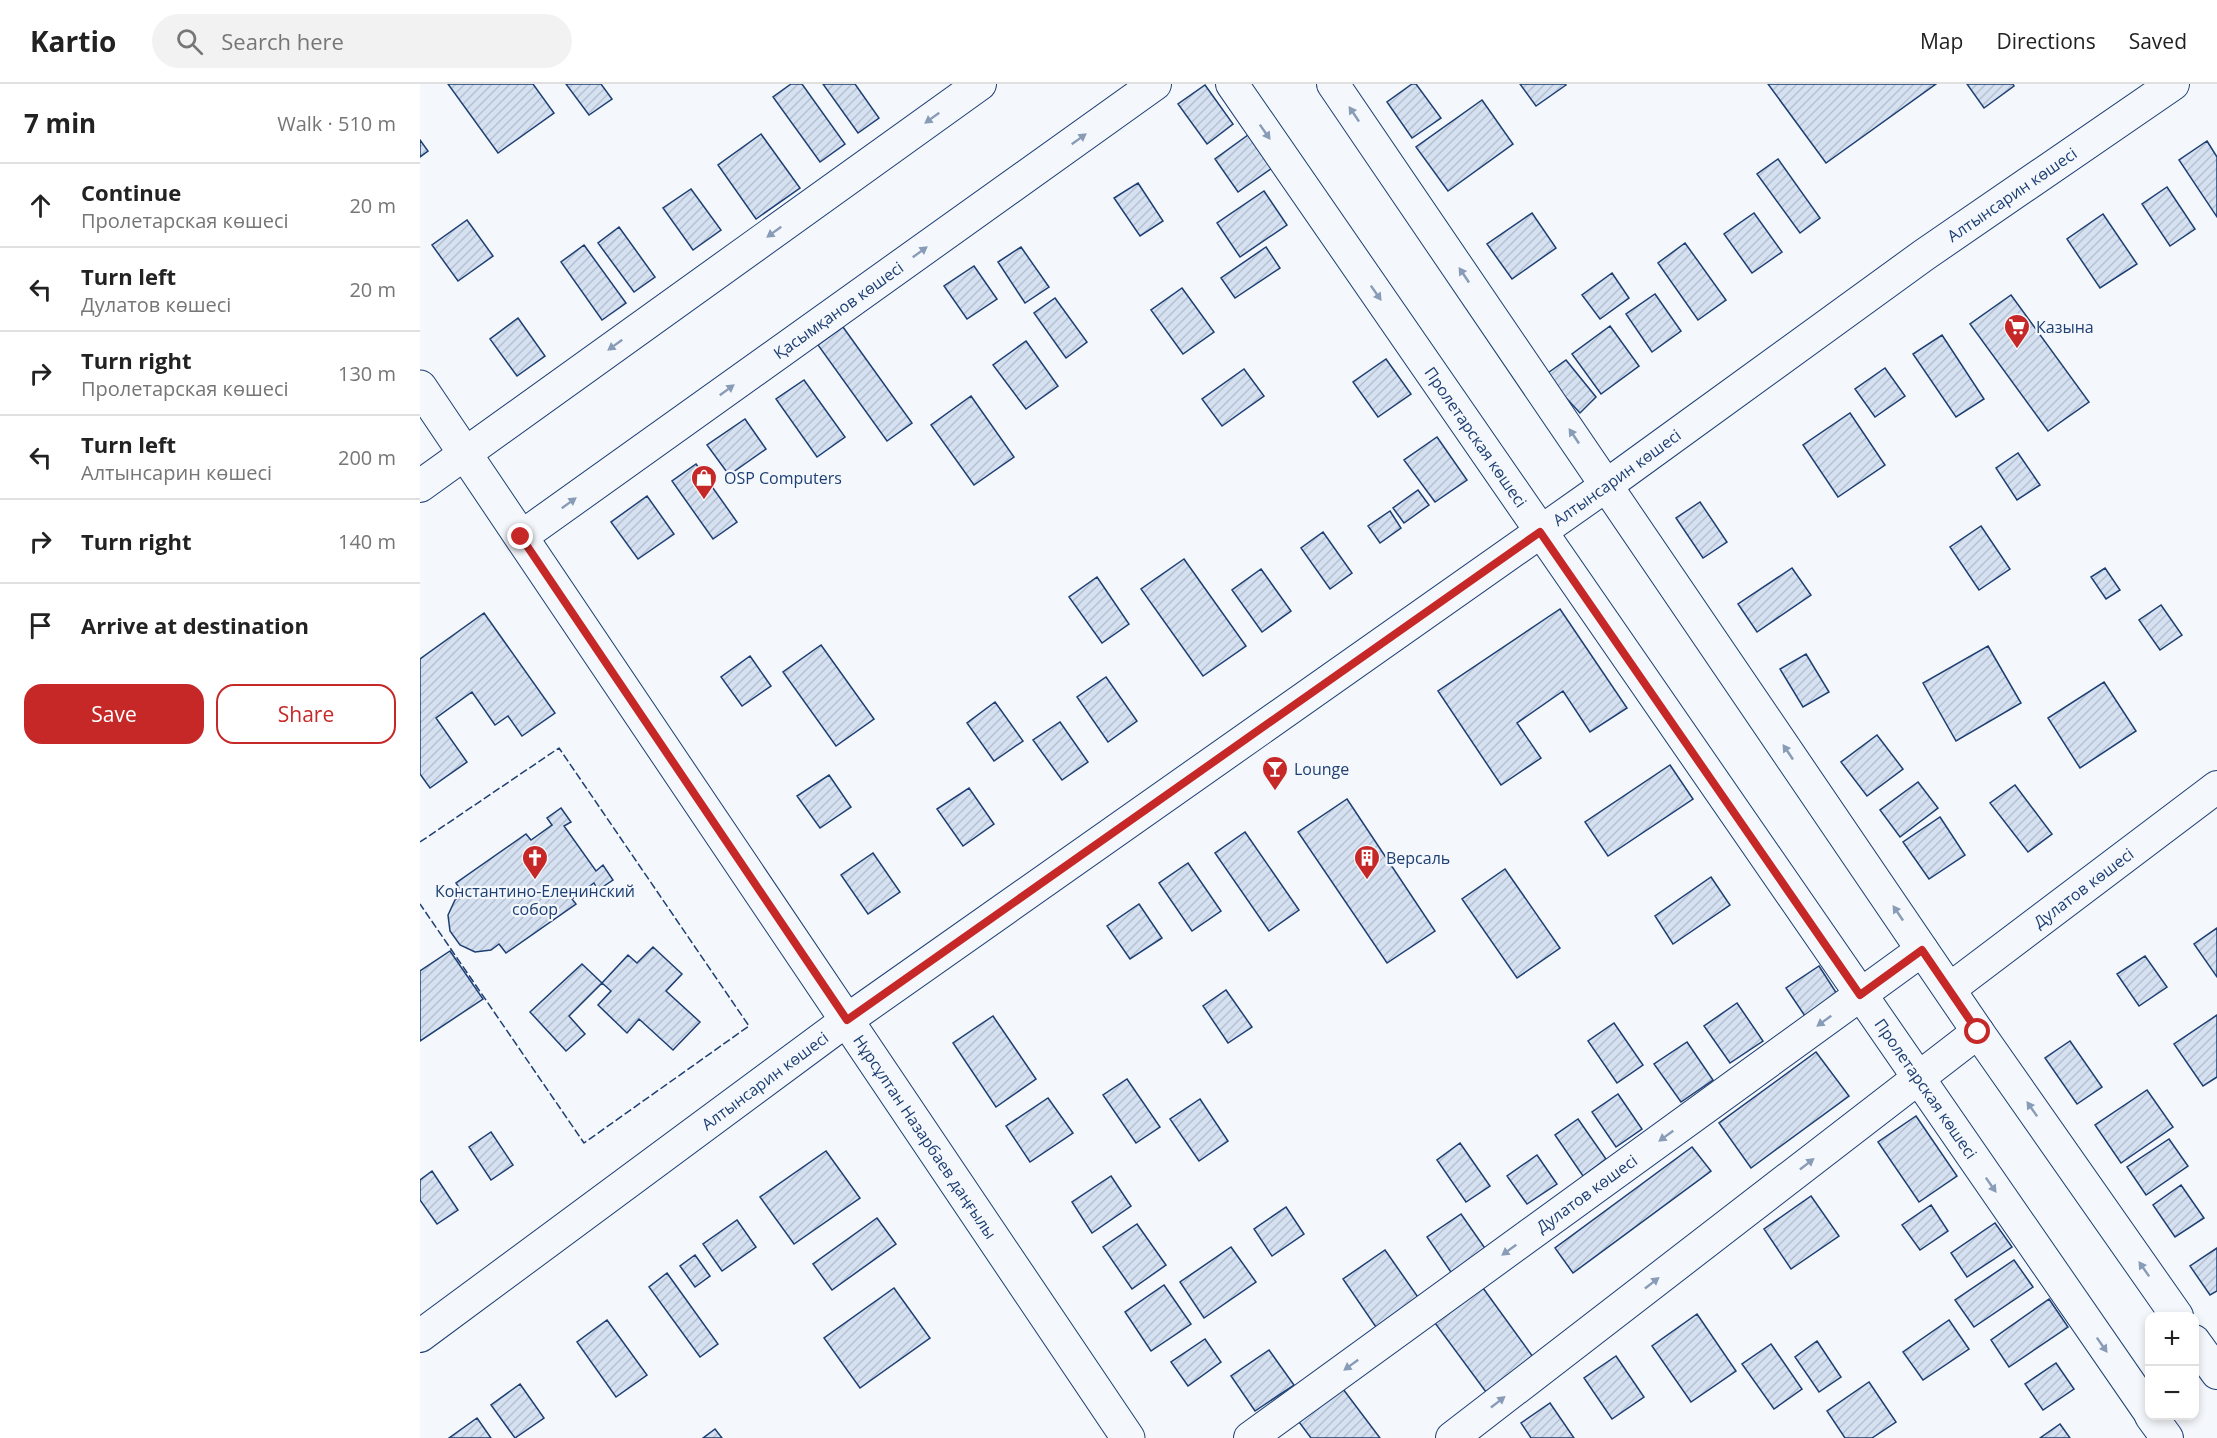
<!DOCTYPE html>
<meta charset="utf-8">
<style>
:root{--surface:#fff;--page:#f2f2f2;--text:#222;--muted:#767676;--line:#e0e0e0;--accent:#c62828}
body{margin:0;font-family:"Open Sans",sans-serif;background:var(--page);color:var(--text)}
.controls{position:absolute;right:18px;bottom:18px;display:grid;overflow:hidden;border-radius:12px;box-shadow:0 3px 9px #0003}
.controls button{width:54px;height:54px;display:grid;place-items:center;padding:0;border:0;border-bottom:2px solid var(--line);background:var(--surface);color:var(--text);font:30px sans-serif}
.stop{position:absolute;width:18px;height:18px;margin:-14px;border:4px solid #c62828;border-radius:50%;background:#fff}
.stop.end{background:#c62828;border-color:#fff;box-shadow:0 2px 6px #0008}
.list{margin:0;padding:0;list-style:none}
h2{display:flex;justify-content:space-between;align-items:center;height:78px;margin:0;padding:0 24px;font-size:26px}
h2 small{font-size:20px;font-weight:400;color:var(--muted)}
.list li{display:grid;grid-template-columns:39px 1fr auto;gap:18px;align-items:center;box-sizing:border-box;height:84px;padding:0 24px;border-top:2px solid var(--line)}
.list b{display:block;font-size:22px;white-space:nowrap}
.list p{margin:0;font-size:20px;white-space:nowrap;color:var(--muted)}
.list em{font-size:20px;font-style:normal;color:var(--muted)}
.actions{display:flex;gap:12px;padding:18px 24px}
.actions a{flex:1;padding:14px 0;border:2px solid var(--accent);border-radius:18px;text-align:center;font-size:21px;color:var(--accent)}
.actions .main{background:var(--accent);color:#fff}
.icon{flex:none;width:33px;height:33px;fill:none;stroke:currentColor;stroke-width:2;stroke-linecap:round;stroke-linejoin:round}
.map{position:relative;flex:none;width:1797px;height:1354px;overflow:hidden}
header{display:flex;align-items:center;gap:36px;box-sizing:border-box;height:84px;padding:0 30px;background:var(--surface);border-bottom:2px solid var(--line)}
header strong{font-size:28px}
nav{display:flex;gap:33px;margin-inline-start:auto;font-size:21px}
.search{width:420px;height:54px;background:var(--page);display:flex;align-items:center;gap:15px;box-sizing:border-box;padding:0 21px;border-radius:33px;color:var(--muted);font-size:22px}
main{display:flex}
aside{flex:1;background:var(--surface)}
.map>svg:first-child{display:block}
</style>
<header>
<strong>Kartio</strong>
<div class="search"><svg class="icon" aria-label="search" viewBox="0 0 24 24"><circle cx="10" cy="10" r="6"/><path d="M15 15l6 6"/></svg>Search here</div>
<nav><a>Map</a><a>Directions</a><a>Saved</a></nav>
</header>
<main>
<aside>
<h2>7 min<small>Walk · 510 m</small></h2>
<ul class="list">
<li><svg class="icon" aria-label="ahead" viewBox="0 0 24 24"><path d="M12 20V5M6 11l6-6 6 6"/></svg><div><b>Continue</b><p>Пролетарская көшесі</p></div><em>20 m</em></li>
<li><svg class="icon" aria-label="left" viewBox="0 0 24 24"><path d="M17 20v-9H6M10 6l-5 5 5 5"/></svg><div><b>Turn left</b><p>Дулатов көшесі</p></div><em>20 m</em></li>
<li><svg class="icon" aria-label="right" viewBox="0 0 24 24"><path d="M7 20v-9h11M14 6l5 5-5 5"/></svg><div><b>Turn right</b><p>Пролетарская көшесі</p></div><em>130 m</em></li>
<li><svg class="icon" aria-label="left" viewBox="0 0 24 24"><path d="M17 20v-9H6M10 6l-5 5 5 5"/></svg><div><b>Turn left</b><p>Алтынсарин көшесі</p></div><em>200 m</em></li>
<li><svg class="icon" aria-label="right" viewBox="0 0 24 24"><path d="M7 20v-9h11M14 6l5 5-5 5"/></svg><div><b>Turn right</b></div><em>140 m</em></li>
<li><svg class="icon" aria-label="arrive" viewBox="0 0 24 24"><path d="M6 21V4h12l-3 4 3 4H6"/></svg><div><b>Arrive at destination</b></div></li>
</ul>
<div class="actions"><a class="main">Save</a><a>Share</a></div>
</aside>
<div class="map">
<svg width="1797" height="1354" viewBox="0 0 1797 1354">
<defs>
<pattern id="building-hatch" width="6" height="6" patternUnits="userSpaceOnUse" patternTransform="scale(1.5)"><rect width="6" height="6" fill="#d5e0f0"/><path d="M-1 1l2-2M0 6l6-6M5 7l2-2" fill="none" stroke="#b6c1d1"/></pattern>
</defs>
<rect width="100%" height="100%" fill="#f4f7fb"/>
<!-- building -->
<path fill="url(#building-hatch)" stroke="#1d3f73" stroke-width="1.5" d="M 28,0 L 113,0 L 134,29 L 78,69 Z
M 146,0 L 181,0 L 192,15 L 169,31 Z
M 371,0 L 382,0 L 425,60 L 400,78 L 353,13 Z
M 403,0 L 435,0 L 459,34 L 438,49 Z
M 992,0 L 996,0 L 1021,34 L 992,54 L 967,18 Z
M 1100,0 L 1145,0 L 1146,1 L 1116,22 Z
M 1348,0 L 1516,0 L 1406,79 Z
M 1547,0 L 1593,0 L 1594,2 L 1564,24 Z
M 785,1 L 813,40 L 787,60 L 758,20 Z
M 1062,16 L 1093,60 L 1028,107 L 996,63 Z
M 341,50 L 380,104 L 336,135 L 298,81 Z
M 828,51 L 852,84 L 818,108 L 795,75 Z
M 0,56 L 8,67 L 0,73 Z
M 1787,57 L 1797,73 L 1797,133 L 1759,76 Z
M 1358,75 L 1400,134 L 1380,149 L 1337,90 Z
M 718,99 L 743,137 L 720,152 L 694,114 Z
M 1747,103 L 1775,145 L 1750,162 L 1722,120 Z
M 271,105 L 301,146 L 273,166 L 243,124 Z
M 844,107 L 867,141 L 820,173 L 797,139 Z
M 1112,129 L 1136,164 L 1092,195 L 1067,160 Z
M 1334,129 L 1362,168 L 1332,189 L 1304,150 Z
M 1683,130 L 1717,180 L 1680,204 L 1647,155 Z
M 47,136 L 73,172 L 38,197 L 12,161 Z
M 199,143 L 235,193 L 214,208 L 178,159 Z
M 1265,159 L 1306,216 L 1278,236 L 1238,179 Z
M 164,161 L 206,219 L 182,236 L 141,178 Z
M 601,163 L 629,203 L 605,219 L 578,178 Z
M 846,163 L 860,184 L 815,214 L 801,194 Z
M 554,182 L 577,215 L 547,235 L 524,202 Z
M 1192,189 L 1209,214 L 1180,235 L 1162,211 Z
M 762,204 L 794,248 L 763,270 L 731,226 Z
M 1235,210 L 1261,247 L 1232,268 L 1206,230 Z
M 1591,211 L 1669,318 L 1628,347 L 1550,240 Z
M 635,214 L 667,258 L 646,274 L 614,229 Z
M 98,234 L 125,272 L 97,292 L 70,255 Z
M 1190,242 L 1219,282 L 1181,310 L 1152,270 Z
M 423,243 L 492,339 L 467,357 L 398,261 Z
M 1522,251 L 1564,315 L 1536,333 L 1493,270 Z
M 606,257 L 638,302 L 606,325 L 573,281 Z
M 966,275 L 991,310 L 958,333 L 933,298 Z
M 1146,276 L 1176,313 L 1160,329 L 1125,291 Z
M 1465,284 L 1485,312 L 1455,333 L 1435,305 Z
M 824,285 L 844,312 L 802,342 L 782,315 Z
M 384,296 L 425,353 L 397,373 L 356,315 Z
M 551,312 L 594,373 L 554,401 L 511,341 Z
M 1430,329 L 1465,381 L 1418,413 L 1383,361 Z
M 325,335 L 346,365 L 309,391 L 287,361 Z
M 1017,353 L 1047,396 L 1015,418 L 984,376 Z
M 1598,369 L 1620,401 L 1597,416 L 1576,384 Z
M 276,380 L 317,438 L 293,455 L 252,397 Z
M 998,406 L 1009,421 L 984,439 L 973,424 Z
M 227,412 L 254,450 L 218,475 L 191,438 Z
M 1280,418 L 1307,458 L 1283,474 L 1256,434 Z
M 970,427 L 981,444 L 960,459 L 948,442 Z
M 1561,442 L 1590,485 L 1559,506 L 1530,463 Z
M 903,448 L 932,489 L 910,505 L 881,464 Z
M 764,475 L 826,562 L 783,592 L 721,505 Z
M 1372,484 L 1391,511 L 1337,548 L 1318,520 Z
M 1685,484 L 1700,506 L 1686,515 L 1671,493 Z
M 841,485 L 871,527 L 842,548 L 812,506 Z
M 677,493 L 709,540 L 682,559 L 649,513 Z
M 1741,521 L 1762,551 L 1740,566 L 1719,536 Z
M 1140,525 L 1207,624 L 1170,648 L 1143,607 L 1097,639 L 1121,674 L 1081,701 L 1018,607 Z
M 64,529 L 135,629 L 102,652 L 88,632 L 75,641 L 52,608 L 16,634 L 47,678 L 10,704 L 0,690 L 0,575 Z
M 401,561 L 454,635 L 416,662 L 363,588 Z
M 1568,562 L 1601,619 L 1536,657 L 1503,599 Z
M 1386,570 L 1409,608 L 1383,623 L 1360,585 Z
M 330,572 L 351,602 L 322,622 L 301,593 Z
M 686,593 L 717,637 L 688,658 L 657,613 Z
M 1684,598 L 1716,647 L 1660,684 L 1628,634 Z
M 575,618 L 603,657 L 574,677 L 547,639 Z
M 640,638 L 668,678 L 642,696 L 613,656 Z
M 1457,651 L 1483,685 L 1447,712 L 1421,678 Z
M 1250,681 L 1273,715 L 1188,772 L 1165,738 Z
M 409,691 L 431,723 L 400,744 L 377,712 Z
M 1498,698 L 1518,724 L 1480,753 L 1460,726 Z
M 1595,701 L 1632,750 L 1608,768 L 1570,719 Z
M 549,704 L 574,740 L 543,762 L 517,725 Z
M 927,715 L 1015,847 L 967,879 L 878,748 Z
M 141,724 L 151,738 L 144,742 L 176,787 L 183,781 L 193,796 L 178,806 L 174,799 L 152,815 L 156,820 L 86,869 L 79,860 L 71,866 L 55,868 L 40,861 L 30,847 L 28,831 L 35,816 L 43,810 L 36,799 L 106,750 L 111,756 L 132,741 L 127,734 Z
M 1520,733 L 1545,771 L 1509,795 L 1483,758 Z
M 825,748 L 879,826 L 849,847 L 795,769 Z
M 453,769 L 480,808 L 448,830 L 421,791 Z
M 768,779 L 801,827 L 772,847 L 739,799 Z
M 1085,785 L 1140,864 L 1097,894 L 1042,815 Z
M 1291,793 L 1310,821 L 1253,860 L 1235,832 Z
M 719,820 L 742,854 L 710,875 L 687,842 Z
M 1797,844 L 1797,893 L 1774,860 Z
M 233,863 L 262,890 L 246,907 L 280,938 L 253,966 L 219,935 L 207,949 L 178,921 L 191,907 L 182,899 L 208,871 L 217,879 Z
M 30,867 L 63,915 L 0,957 L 0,887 Z
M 1725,872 L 1747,903 L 1719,922 L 1697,890 Z
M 162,880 L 182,899 L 149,932 L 165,950 L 146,967 L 110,928 Z
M 1399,882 L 1417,910 L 1385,932 L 1366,904 Z
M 806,906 L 832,943 L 808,959 L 783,922 Z
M 1317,919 L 1343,957 L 1310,979 L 1284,942 Z
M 1797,931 L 1797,993 L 1783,1002 L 1754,960 Z
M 573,932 L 616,995 L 576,1023 L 533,959 Z
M 1194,939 L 1223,981 L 1197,999 L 1168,957 Z
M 1650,957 L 1682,1003 L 1657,1020 L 1625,974 Z
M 1267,958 L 1293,996 L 1261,1018 L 1234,980 Z
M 1396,968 L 1429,1012 L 1331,1084 L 1299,1039 Z
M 707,995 L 740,1043 L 716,1059 L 683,1011 Z
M 1727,1006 L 1753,1043 L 1701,1079 L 1675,1041 Z
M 1198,1010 L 1222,1045 L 1196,1063 L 1172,1028 Z
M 628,1014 L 653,1049 L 610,1078 L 586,1042 Z
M 780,1015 L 808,1057 L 779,1077 L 750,1035 Z
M 1496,1032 L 1537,1092 L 1499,1118 L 1458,1058 Z
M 1158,1035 L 1186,1075 L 1163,1092 L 1135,1051 Z
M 71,1048 L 93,1081 L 71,1096 L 49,1063 Z
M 1749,1055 L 1768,1082 L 1726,1111 L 1707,1083 Z
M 1040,1059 L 1070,1102 L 1046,1118 L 1017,1076 Z
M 1272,1063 L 1291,1087 L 1153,1189 L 1135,1164 Z
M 406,1067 L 440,1114 L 374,1160 L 340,1113 Z
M 1117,1071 L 1137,1100 L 1107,1120 L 1087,1092 Z
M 12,1087 L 38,1126 L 17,1140 L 0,1116 L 0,1096 Z
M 691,1092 L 711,1122 L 672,1149 L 652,1118 Z
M 1761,1101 L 1784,1134 L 1755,1153 L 1733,1121 Z
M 1391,1112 L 1419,1152 L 1371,1185 L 1344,1145 Z
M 1511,1121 L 1528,1147 L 1500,1166 L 1482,1141 Z
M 866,1123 L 884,1150 L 852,1172 L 834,1145 Z
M 1041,1130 L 1069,1170 L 1035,1194 L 1007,1153 Z
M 457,1134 L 476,1160 L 412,1206 L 393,1180 Z
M 317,1136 L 336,1163 L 302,1187 L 283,1160 Z
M 1575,1139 L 1592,1163 L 1547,1193 L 1531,1169 Z
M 717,1140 L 746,1181 L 712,1205 L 683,1163 Z
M 811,1163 L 836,1198 L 784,1234 L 760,1198 Z
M 1797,1164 L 1797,1207 L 1790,1211 L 1770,1182 Z
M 965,1166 L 1000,1216 L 958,1246 L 923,1195 Z
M 275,1171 L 290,1192 L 275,1203 L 260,1182 Z
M 1594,1176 L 1613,1203 L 1554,1243 L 1535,1216 Z
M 247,1189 L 298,1260 L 280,1273 L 229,1203 Z
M 744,1201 L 771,1240 L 731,1267 L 705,1228 Z
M 474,1204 L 510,1254 L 440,1304 L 404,1254 Z
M 1063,1204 L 1113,1273 L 1066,1308 L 1015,1239 Z
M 1629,1215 L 1648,1243 L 1589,1283 L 1571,1256 Z
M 1277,1230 L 1316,1287 L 1271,1318 L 1232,1262 Z
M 187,1236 L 227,1291 L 196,1313 L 157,1258 Z
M 1529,1236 L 1549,1265 L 1503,1296 L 1483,1268 Z
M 785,1255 L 801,1278 L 768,1302 L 751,1278 Z
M 1397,1257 L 1421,1293 L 1399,1308 L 1375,1273 Z
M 1351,1260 L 1382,1305 L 1354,1325 L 1322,1280 Z
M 849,1266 L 874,1301 L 835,1327 L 811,1292 Z
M 1196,1272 L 1224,1313 L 1192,1335 L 1164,1294 Z
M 1636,1279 L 1654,1305 L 1623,1326 L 1605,1300 Z
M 1449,1298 L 1476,1338 L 1452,1354 L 1425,1354 L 1407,1327 Z
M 100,1300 L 124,1334 L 95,1354 L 71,1321 Z
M 920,1301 L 960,1354 L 891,1354 L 876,1334 Z
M 1130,1319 L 1154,1354 L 1111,1354 L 1101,1339 Z
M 57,1334 L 71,1354 L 29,1354 Z
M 1640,1340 L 1650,1354 L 1620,1354 Z
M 295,1345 L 302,1354 L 283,1354 Z"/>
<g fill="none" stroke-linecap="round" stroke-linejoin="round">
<defs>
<g id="minor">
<path id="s1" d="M 812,0 L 1730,1329"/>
<path d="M 913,0 L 1558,948 L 1757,1232"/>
<path d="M 0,402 L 560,0"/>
<path id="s2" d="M 101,453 L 735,0"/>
<path id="s3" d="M 1531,904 L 1797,703"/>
<path id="s4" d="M 0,1252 L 427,936 L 1187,401 L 1504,171 L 1753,0"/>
<path d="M 1774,1257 L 1797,1289"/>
<path d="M 1731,1332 L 1747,1354"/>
<path id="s5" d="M 830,1354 L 1502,866"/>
<path d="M 1032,1354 L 1558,948"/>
</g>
<g id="major">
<path id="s6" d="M 0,303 L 708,1354"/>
</g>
</defs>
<!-- minor casing -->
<use href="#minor" stroke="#1d3f73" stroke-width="34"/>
<!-- major casing -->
<use href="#major" stroke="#1d3f73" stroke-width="35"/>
<!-- minor -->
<use href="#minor" stroke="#f4f7fb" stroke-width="32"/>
<!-- major -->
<use href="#major" stroke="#f4f7fb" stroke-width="33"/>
<!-- fence -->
<path stroke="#1d3f73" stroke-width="1.5" stroke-dasharray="8 3" stroke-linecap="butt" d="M 0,758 L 139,664 L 329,942 L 164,1059 L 0,820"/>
</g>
<!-- one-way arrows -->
<defs><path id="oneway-solid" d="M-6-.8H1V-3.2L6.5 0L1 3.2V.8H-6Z" transform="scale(1.5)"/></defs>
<g fill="#889bb7">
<use href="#oneway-solid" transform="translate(934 30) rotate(-124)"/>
<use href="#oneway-solid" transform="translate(512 34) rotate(144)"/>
<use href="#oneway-solid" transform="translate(845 48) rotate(55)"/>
<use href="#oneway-solid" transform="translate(659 55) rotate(-36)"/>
<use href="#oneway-solid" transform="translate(354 148) rotate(144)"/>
<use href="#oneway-solid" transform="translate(500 168) rotate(-36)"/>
<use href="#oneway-solid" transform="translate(1044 191) rotate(-124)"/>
<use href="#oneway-solid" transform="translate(956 209) rotate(55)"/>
<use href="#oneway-solid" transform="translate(195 261) rotate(144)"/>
<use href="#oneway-solid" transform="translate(307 306) rotate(-36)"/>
<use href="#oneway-solid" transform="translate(1154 352) rotate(-124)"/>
<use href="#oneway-solid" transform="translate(149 419) rotate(-36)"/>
<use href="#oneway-solid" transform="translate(1368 668) rotate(-124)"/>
<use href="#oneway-solid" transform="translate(1478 829) rotate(-124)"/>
<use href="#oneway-solid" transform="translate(1404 937) rotate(144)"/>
<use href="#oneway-solid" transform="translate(1612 1025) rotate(-125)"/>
<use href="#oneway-solid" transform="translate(1246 1052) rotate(144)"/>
<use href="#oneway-solid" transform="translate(1387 1080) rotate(-38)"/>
<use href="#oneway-solid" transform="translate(1571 1101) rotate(55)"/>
<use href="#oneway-solid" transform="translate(1089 1166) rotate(144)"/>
<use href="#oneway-solid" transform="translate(1724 1185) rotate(-125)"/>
<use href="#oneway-solid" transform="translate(1232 1199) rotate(-38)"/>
<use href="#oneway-solid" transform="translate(1682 1261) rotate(55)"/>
<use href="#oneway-solid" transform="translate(931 1281) rotate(144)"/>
<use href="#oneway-solid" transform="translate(1078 1318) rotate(-38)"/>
</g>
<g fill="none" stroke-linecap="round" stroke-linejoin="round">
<!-- route -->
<path stroke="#c62828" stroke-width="8" d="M 101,453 L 427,936 L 1120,448 L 1440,911 L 1502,866 L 1558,948"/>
</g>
<!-- icons -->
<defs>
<symbol id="supermarket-pin" viewBox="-11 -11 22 30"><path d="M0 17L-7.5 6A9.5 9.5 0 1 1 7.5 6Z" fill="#c62828" stroke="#f4f7fb"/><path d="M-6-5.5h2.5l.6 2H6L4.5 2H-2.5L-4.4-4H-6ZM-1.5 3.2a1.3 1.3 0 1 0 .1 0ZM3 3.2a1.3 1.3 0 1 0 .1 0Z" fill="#fff"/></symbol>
<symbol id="shop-pin" viewBox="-11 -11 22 30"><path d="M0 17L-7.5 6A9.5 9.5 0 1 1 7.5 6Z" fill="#c62828" stroke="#f4f7fb"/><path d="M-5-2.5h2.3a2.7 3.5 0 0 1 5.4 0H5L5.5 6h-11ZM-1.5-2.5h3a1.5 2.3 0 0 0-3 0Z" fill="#fff"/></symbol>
<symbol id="bar-pin" viewBox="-11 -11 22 30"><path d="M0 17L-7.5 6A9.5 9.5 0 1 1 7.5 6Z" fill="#c62828" stroke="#f4f7fb"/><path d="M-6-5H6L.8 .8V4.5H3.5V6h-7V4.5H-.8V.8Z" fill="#fff"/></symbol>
<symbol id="church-pin" viewBox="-11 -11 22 30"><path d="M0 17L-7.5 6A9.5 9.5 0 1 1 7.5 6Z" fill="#c62828" stroke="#f4f7fb"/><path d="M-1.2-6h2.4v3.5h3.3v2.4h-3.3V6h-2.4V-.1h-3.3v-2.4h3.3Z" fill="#fff"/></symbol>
<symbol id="building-pin" viewBox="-11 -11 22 30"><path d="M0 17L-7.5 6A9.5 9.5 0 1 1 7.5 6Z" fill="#c62828" stroke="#f4f7fb"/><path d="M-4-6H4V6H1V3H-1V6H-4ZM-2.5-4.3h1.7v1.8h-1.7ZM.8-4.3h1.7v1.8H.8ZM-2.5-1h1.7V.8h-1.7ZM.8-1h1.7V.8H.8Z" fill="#fff"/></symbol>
</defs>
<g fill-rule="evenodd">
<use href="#supermarket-pin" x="1582" y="228" width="30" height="40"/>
<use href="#shop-pin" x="269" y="379" width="30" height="40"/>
<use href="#bar-pin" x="840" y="670" width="30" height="40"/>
<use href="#church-pin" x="100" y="759" width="30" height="40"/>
<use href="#building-pin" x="932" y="759" width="30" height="40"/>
</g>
<g text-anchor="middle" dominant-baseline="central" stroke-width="4.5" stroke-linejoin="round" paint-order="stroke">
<!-- street labels -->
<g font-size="16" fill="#1d3f73" stroke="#f4f7fb">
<text stroke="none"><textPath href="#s4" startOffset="1959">Алтынсарин көшесі</textPath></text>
<text stroke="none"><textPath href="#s2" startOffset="390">Қасымқанов көшесі</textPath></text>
<text stroke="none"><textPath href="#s1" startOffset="429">Пролетарская көшесі</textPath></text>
<text stroke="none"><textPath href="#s4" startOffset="1473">Алтынсарин көшесі</textPath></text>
<text stroke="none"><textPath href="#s3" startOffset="166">Дулатов көшесі</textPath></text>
<text stroke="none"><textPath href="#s4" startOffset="429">Алтынсарин көшесі</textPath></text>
<text stroke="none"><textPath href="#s1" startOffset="1221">Пролетарская көшесі</textPath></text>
<text stroke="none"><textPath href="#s6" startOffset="904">Нұрсұлтан Назарбаев даңғылы</textPath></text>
<text stroke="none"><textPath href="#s5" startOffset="416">Дулатов көшесі</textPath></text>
</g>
<!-- poi labels -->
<g font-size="16" fill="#1d3f73" stroke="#f4f7fb" text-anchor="start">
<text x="1616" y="243">Казына</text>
<text x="304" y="394">OSP Computers</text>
<text x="874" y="685">Lounge</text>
<text x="966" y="774">Версаль</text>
<text x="115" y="807" text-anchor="middle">Константино-Еленинский<tspan x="115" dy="18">собор</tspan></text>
</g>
</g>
</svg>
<div class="controls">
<button>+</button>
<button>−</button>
</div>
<div class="stop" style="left:1558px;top:948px"></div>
<div class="stop end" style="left:101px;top:453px"></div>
</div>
</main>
